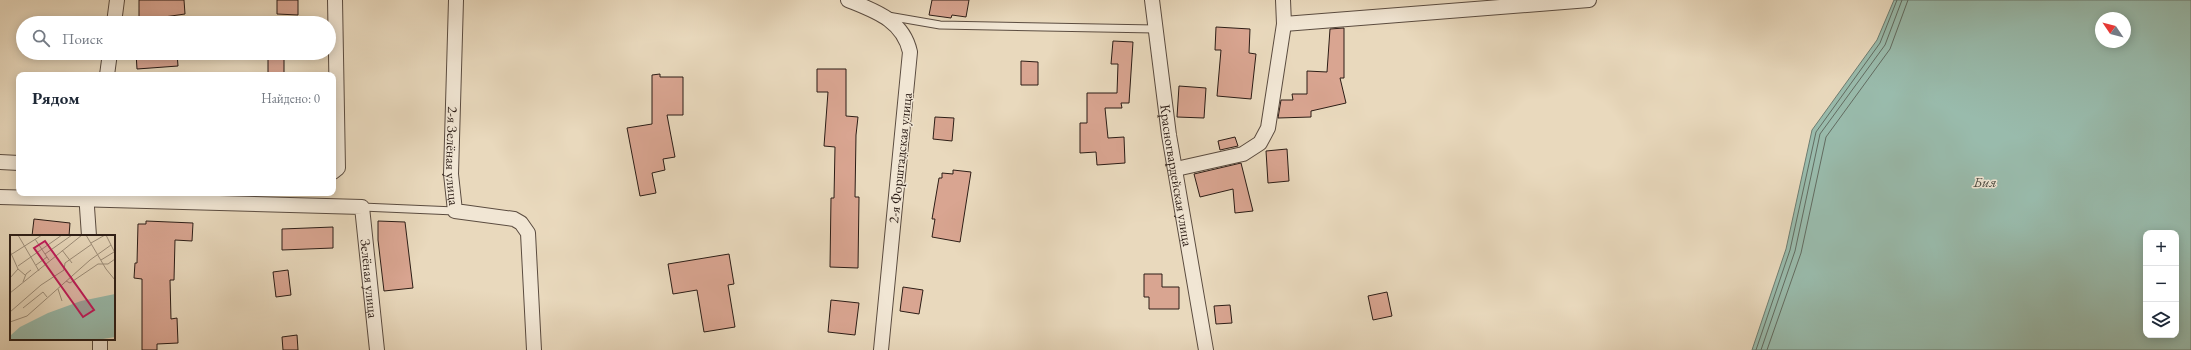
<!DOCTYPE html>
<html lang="ru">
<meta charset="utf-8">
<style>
:root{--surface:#fff;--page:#f2f2f3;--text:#1f2937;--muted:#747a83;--line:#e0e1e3}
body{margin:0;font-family:"EB Garamond",serif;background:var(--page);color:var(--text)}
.controls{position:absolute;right:12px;bottom:12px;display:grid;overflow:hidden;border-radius:8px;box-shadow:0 2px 10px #0003}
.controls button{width:36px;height:36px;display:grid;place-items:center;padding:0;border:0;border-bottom:1px solid var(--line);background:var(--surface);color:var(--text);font:20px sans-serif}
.compass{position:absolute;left:2095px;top:12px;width:36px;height:36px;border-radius:50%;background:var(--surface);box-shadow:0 2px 10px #0003;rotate:305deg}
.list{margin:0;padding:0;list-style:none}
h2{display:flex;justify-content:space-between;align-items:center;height:52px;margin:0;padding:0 16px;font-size:17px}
h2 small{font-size:13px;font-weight:400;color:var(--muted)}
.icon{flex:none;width:22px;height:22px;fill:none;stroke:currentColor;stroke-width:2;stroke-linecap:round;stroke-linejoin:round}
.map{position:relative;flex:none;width:2191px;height:350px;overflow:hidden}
.search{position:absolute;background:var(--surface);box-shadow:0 2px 10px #0003;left:16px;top:16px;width:320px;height:44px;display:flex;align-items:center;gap:10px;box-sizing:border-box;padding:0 14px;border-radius:22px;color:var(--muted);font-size:15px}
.panel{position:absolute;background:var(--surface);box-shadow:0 2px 10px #0003;left:16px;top:72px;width:320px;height:124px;border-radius:8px}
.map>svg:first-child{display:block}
</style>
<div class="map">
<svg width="2191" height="350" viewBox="0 0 2191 350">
<rect width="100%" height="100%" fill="#e9d9bd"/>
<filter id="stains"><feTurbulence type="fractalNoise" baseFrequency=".005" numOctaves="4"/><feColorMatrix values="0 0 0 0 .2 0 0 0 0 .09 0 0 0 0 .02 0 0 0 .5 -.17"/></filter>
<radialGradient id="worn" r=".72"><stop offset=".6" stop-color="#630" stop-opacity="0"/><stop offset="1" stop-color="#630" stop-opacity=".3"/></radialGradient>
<!-- water -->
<path fill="#99bbac" stroke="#6d7c70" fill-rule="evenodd" d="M 1894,0 L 2191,0 L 2191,350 L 1752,350 L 1786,249 L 1812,130 L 1877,40 ZM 2101,18 L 2125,18 L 2125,42 L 2101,42 ZM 2146,233 L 2176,233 L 2176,335 L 2146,335 Z"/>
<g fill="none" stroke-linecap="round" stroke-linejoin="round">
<!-- shore -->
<path stroke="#626c61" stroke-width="1" d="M 1756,350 L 1790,250 L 1816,132 L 1880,43 L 1897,0
M 1761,350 L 1795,251 L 1820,134 L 1885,45 L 1902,0
M 1767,350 L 1801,253 L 1826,137 L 1890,49 L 1908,0"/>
</g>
<!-- building -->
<path fill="#d9a591" stroke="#2c1d16" d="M 139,0 L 184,0 L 185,14 L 164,17 L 164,23 L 139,23 Z
M 277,0 L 298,0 L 298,15 L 277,14 Z
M 932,0 L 969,0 L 966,17 L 952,15 L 951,18 L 929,15 Z
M 1216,27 L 1250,29 L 1249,53 L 1256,54 L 1251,99 L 1217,96 L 1221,50 L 1215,50 Z
M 1344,28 L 1344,78 L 1340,78 L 1346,103 L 1311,111 L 1311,117 L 1278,118 L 1281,100 L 1293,100 L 1292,94 L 1307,94 L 1307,71 L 1327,72 L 1330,29 Z
M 1113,41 L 1133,42 L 1129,103 L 1121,103 L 1122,108 L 1105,108 L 1108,138 L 1124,137 L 1125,163 L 1097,165 L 1096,152 L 1080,153 L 1080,123 L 1087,123 L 1087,93 L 1117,93 L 1118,64 L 1111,64 Z
M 136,53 L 177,53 L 178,66 L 137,69 Z
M 268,53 L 284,53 L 284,75 L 268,75 Z
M 1021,61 L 1038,62 L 1038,85 L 1021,85 Z
M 817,69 L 846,69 L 846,116 L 858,117 L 856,135 L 855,197 L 859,197 L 858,268 L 830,267 L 831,198 L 834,198 L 835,147 L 824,146 L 828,92 L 817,92 Z
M 660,74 L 660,77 L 683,77 L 683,115 L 667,115 L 675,157 L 663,159 L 665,170 L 652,173 L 656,193 L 640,196 L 627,128 L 652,124 L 652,75 Z
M 1179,86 L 1206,88 L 1204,118 L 1177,117 Z
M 935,117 L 954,118 L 952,141 L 933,139 Z
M 1235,137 L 1238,146 L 1220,150 L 1218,141 Z
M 1287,149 L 1289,181 L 1268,183 L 1266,151 Z
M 1241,163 L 1253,211 L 1235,213 L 1233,189 L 1200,197 L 1194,174 Z
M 953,170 L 971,172 L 960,242 L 932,237 L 935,219 L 932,219 L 939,178 L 942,178 L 942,173 L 953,174 Z
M 34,219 L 70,223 L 69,236 L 32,236 Z
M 146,221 L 193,223 L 192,241 L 175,240 L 174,280 L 170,280 L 171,319 L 177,318 L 178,343 L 157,344 L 157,350 L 142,350 L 142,279 L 134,278 L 135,263 L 137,263 L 138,224 L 146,224 Z
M 378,221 L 405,222 L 413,288 L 384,291 L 378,240 Z
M 333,227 L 333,248 L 282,250 L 282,229 Z
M 729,254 L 734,284 L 728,285 L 735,327 L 704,332 L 697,290 L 673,294 L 668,264 Z
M 288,270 L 291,295 L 276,297 L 273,272 Z
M 1144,274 L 1162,274 L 1162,287 L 1179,287 L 1179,309 L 1149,309 L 1149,297 L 1144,297 Z
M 903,287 L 923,290 L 919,314 L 900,311 Z
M 1387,292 L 1392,316 L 1373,320 L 1368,296 Z
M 831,300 L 859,303 L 855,335 L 828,332 Z
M 1230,305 L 1232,323 L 1216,324 L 1214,306 Z
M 297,335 L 298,350 L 283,350 L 282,337 Z"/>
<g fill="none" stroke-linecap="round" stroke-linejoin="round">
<defs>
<path id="service" d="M 888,16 L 940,25 L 1155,29
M 362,207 L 455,211"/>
<g id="minor">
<path id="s1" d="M 456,0 L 451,174 L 455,211 L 514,219 L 521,223 L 528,233 L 534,350"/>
<path d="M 848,0 C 875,11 903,20 910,52 L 881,350"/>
<path id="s2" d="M 1152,0 L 1169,135 L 1206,350"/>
<path d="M 114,23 L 117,0"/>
<path d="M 1284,24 L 1589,0"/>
<path d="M 107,75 L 110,53"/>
<path d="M 0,162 L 19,163"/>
<path d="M 1176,169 L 1243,154 L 1260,143 L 1268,128 L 1284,24 L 1283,0"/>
<path d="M 333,172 L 338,168 L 335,0"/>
<path d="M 86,193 L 89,236"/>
<path id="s3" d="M 0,197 L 362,207 L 377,350"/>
<path d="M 100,339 L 100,350"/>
</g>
</defs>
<!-- service casing -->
<use href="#service" stroke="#5b4c40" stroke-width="9"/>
<!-- minor casing -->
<use href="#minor" stroke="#5b4c40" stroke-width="16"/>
<!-- service -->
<use href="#service" stroke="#f1e6d4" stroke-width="7"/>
<!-- minor -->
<use href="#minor" stroke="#f1e6d4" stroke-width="14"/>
</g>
<g text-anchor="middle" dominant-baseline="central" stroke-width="3" stroke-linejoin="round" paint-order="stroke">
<!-- street labels -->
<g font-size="14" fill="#2c1d16" stroke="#f1e6d4">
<text stroke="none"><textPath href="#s1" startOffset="156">2-я Зелёная улица</textPath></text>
<text transform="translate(900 158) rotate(-84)">2-я Форштадская улица</text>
<text stroke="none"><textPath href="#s2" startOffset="177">Красногвардейская улица</textPath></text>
<text stroke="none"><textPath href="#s3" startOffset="434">Зелёная улица</textPath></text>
</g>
<!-- water labels -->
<g font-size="15" font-style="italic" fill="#4d4c43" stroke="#f1e6d4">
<text x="1985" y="181">Бия</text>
</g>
</g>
<!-- overview -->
<g transform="translate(10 235)">
<rect width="105" height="105" fill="#e9d9bd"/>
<path d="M 105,59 L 105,102 L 87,105 L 0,105 L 1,100 L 10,92 L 38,78 L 71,66 Z" fill="#99bbac"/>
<path fill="none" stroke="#9d8e7a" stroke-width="1" d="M 8,0 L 29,36M 76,0 L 96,34 L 105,45M 96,0 L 105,18M 25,4 L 39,25M 81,8 L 95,0M 52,15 L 62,28M 0,16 L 8,34 L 15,40M 2,19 L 32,0M 35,19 L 62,0M 91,25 L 104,17M 26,30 L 37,22M 8,31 L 52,0M 0,43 L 8,34M 56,46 L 60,48 L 88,29 L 98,29 L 105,24M 13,47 L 16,39 L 21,35M 63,47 L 71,56M 48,54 L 52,66M 0,58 L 72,0M 13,73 L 33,57 L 37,62M 0,77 L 31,50 L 54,35 L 55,28 L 82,9M 0,87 L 17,81 L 80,25 L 101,10"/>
<path fill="#c2185b" fill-opacity="0.15" stroke="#c2185b" stroke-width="2" d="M 35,6 L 84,75 L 73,82 L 24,13 Z"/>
<rect width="105" height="105" fill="none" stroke="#2c1d16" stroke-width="2"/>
</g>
<rect width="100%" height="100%" filter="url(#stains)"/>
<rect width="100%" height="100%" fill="url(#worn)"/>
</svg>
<div class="controls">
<button>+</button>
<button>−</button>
<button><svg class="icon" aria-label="layers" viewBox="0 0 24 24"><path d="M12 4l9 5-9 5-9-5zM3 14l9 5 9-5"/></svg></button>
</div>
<svg class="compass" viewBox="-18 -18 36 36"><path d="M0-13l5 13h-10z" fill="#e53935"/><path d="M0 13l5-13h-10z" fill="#747a83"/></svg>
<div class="search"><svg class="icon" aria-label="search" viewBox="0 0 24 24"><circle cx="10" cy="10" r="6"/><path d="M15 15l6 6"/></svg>Поиск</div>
<section class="panel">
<h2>Рядом<small>Найдено: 0</small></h2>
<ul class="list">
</ul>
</section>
</div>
